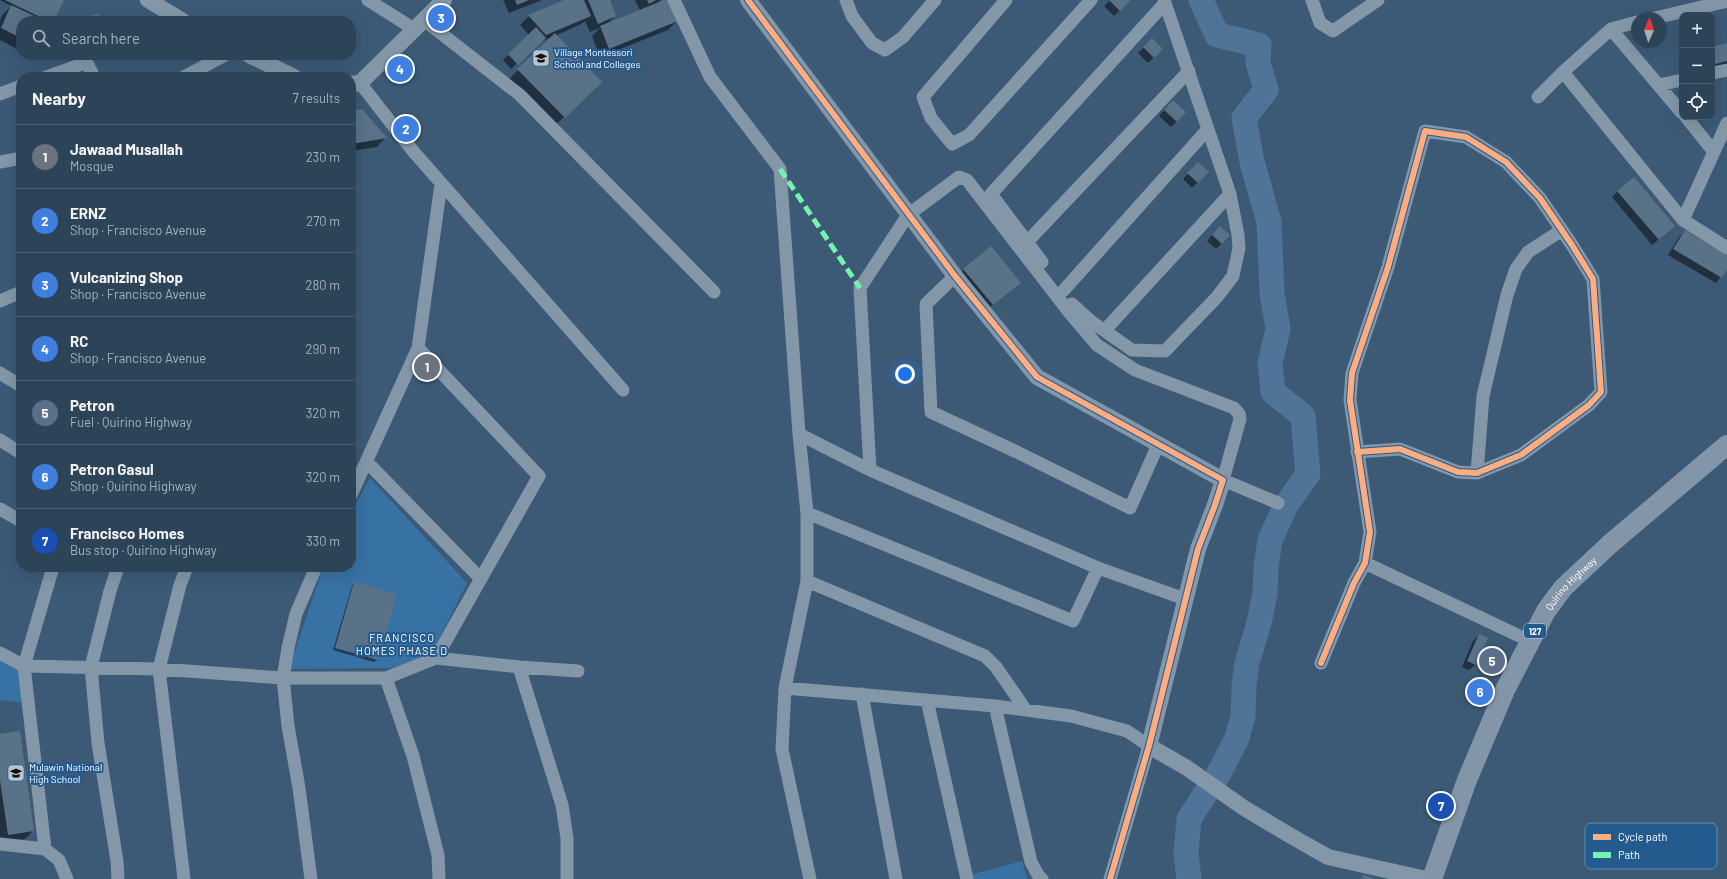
<!DOCTYPE html>
<meta charset="utf-8">
<style>
:root{--surface:#2d4458;--page:#354b5e;--text:#f1f3f6;--muted:#a7b0ba;--line:#485c6e;--accent:#bbc5cf}
body{margin:0;font-family:Barlow,sans-serif;background:var(--page);color:var(--text)}
.controls{position:absolute;right:12px;top:12px;display:grid;overflow:hidden;border-radius:8px;box-shadow:0 4px 16px #0002}
.controls button{width:36px;height:36px;display:grid;place-items:center;padding:0;border:0;border-bottom:1px solid var(--line);background:var(--surface);color:var(--text);font:20px sans-serif}
.compass{position:absolute;left:1631px;top:12px;width:36px;height:36px;border-radius:50%;background:var(--surface);box-shadow:0 4px 16px #0002;rotate:3deg}
.you{position:absolute;left:905px;top:374px;width:14px;height:14px;margin:-10px;border:3px solid #fff;border-radius:50%;background:#1a73e8;box-shadow:0 0 0 6px #1a73e833}
.badge{display:grid;place-items:center;width:26px;height:26px;border-radius:50%;background:var(--accent);color:#fff;font-size:13px;font-weight:700}
.pin{position:absolute;translate:-50% -50%;border:2px solid #fff;box-shadow:0 1px 4px #0006}
.list{margin:0;padding:0;list-style:none}
h2{display:flex;justify-content:space-between;align-items:center;height:52px;margin:0;padding:0 16px;font-size:17px}
h2 small{font-size:13px;font-weight:400;color:var(--muted)}
.list li{display:grid;grid-template-columns:26px 1fr auto;gap:12px;align-items:center;box-sizing:border-box;height:64px;padding:0 16px;border-top:1px solid var(--line)}
.list b{display:block;font-size:15px;white-space:nowrap}
.list p{margin:0;font-size:13px;white-space:nowrap;color:var(--muted)}
.list em{font-size:13px;font-style:normal;color:var(--muted)}
.icon{flex:none;width:22px;height:22px;fill:none;stroke:currentColor;stroke-width:2;stroke-linecap:round;stroke-linejoin:round}
.map{position:relative;flex:none;width:1727px;height:879px;overflow:hidden}
.search{position:absolute;background:var(--surface);box-shadow:0 4px 16px #0002;left:16px;top:16px;width:340px;height:44px;display:flex;align-items:center;gap:10px;box-sizing:border-box;padding:0 14px;border-radius:16px;color:var(--muted);font-size:15px}
.panel{position:absolute;background:var(--surface);box-shadow:0 4px 16px #0002;left:16px;top:72px;width:340px;height:500px;border-radius:16px}
.map>svg:first-child{display:block}
</style>
<div class="map">
<svg width="1727" height="879" viewBox="0 0 1727 879">
<rect width="100%" height="100%" fill="#3c5a76"/>
<!-- green -->
<path fill="#3871a4" d="M 370,478 L 467,583 L 430,657 L 391,668 L 289,669 L 323,567 L 351,567 L 351,513 Z
M 0,660 L 20,671 L 25,703 L 0,700 Z
M 1022,861 L 1027,879 L 971,879 L 970,875 Z"/>
<!-- shadow -->
<path fill="#0007" d="M 0,0 L 63,0 L 53,21 L 21,21 L 21,51 L 0,40 L 0,21 L 2,15 L 11,6 Z
M 503,0 L 542,0 L 509,13 Z
M 566,0 L 608,0 L 615,16 L 607,24 L 640,11 L 635,0 L 661,0 L 656,4 L 667,0 L 677,21 L 668,30 L 600,57 L 592,36 L 600,28 L 590,32 L 585,21 L 581,24 L 555,36 L 589,94 L 552,128 L 507,81 L 552,37 L 540,42 L 511,69 L 503,60 L 529,35 L 520,25 L 529,16 Z
M 1110,0 L 1128,0 L 1129,1 L 1114,16 L 1104,6 Z
M 1152,39 L 1162,49 L 1148,63 L 1138,53 Z
M 1727,44 L 1727,65 L 1712,69 L 1712,48 Z
M 28,55 L 49,55 L 36,59 Z
M 1167,107 L 1177,121 L 1171,127 L 1159,116 Z
M 361,110 L 385,138 L 377,147 L 351,151 L 351,111 Z
M 1198,163 L 1208,172 L 1192,188 L 1183,179 Z
M 1618,191 L 1669,231 L 1652,245 L 1612,197 Z
M 1685,231 L 1727,256 L 1727,268 L 1716,283 L 1668,255 L 1679,237 Z
M 1214,233 L 1222,243 L 1216,249 L 1207,241 Z
M 964,269 L 1017,285 L 990,307 L 962,272 Z
M 354,583 L 377,660 L 374,662 L 333,650 L 352,586 Z
M 1479,635 L 1486,638 L 1475,665 L 1469,670 L 1462,667 L 1473,641 Z
M 0,735 L 33,831 L 25,839 L 0,843 Z"/>
<g fill="none" stroke-linecap="round" stroke-linejoin="round">
<!-- river -->
<path stroke="#4f7498" stroke-width="25" d="M 1201,0 L 1217,35 L 1259,45 L 1258,62 L 1266,90 L 1244,118 L 1252,162 L 1269,222 L 1272,293 L 1278,329 L 1270,364 L 1273,392 L 1303,416 L 1308,474 L 1286,505 L 1270,540 L 1266,567 L 1265,593 L 1259,623 L 1247,663 L 1244,685 L 1243,716 L 1237,738 L 1216,779
M 1189,879 L 1186,853 L 1189,819 L 1207,791"/>
</g>
<!-- building -->
<path fill="#597288" d="M 5,0 L 64,0 L 54,21 L 48,21 Z
M 515,0 L 529,0 L 517,5 Z
M 564,0 L 584,0 L 591,16 L 546,35 L 528,15 Z
M 588,0 L 610,0 L 616,16 L 598,24 Z
M 647,0 L 656,0 L 649,4 Z
M 664,0 L 669,0 L 678,21 L 609,49 L 600,26 Z
M 1109,0 L 1129,0 L 1130,1 L 1120,11 Z
M 11,5 L 45,21 L 21,21 L 21,38 L 1,28 Z
M 99,14 L 101,21 L 72,21 L 72,20 Z
M 536,27 L 546,38 L 518,65 L 508,54 Z
M 555,33 L 602,82 L 565,118 L 517,69 Z
M 1152,38 L 1163,49 L 1154,58 L 1143,47 Z
M 1727,43 L 1727,61 L 1712,65 L 1712,55 L 1714,54 L 1712,47 Z
M 1173,100 L 1186,112 L 1177,122 L 1164,110 Z
M 362,109 L 387,138 L 351,144 L 351,110 Z
M 1198,162 L 1209,172 L 1198,183 L 1187,173 Z
M 1634,177 L 1675,226 L 1659,240 L 1617,191 Z
M 1220,226 L 1230,235 L 1222,244 L 1212,235 Z
M 1685,230 L 1727,255 L 1727,270 L 1722,278 L 1673,249 Z
M 991,246 L 1021,283 L 993,305 L 963,269 Z
M 354,582 L 397,594 L 378,660 L 335,648 Z
M 1479,634 L 1488,638 L 1476,665 L 1467,661 Z
M 20,731 L 34,831 L 8,835 L 0,780 L 0,734 Z
M 1363,875 L 1373,878 L 1373,879 L 1362,879 Z"/>
<g fill="none" stroke-linecap="round" stroke-linejoin="round">
<!-- minor -->
<path stroke="#8397a9" stroke-width="13" d="M 368,0 L 414,29
M 674,0 L 710,77 L 780,169 L 799,434 L 807,513 L 807,581 L 785,688 L 782,749 L 810,879
M 846,0 L 852,16 L 872,43 L 885,50 L 903,37 L 935,0
M 1006,0 L 923,97 L 931,118 L 952,144 L 969,135 L 1091,0
M 1312,0 L 1320,23 L 1333,31 L 1378,0
M 1165,3 L 991,194 L 1027,242 L 1189,71
M 1655,18 L 1727,1
M 424,20 L 520,95 L 714,292
M 1611,29 L 1682,113
M 1563,72 L 1683,220 L 1727,248
M 1712,73 L 1727,70
M 46,77 L 85,63 L 88,65 L 94,77
M 184,77 L 225,55
M 360,83 L 413,151 L 623,390
M 1659,85 L 1682,80
M 0,94 L 21,86
M 1538,97 L 1563,72 L 1611,29 L 1637,22
M 1686,117 L 1714,152
M 0,162 L 21,158
M 1683,220 L 1727,123
M 1027,242 L 1042,262
M 955,276 L 926,304 L 931,412 L 1017,452 L 1130,508 L 1158,445
M 1063,291 L 1208,129
M 0,301 L 21,292
M 1072,304 L 1092,322 L 1132,350 L 1165,351 L 1217,297 L 1233,276 L 1239,248 L 1238,235 L 1230,194 L 1164,0
M 1105,330 L 1230,194
M 418,348 L 539,476 L 436,658
M 0,373 L 21,386
M 799,434 L 870,470 L 1098,568 L 1185,599
M 0,440 L 21,453
M 367,462 L 480,578
M 870,470 L 860,288 L 908,215 L 959,177 L 967,180 L 1069,312 L 1097,345 L 1135,370 L 1234,408 L 1239,414 L 1240,419 L 1223,480 L 1278,503
M 1477,473 L 1483,396 L 1507,295 L 1516,269 L 1528,252 L 1562,230
M 351,495 L 418,348 L 441,184
M 0,509 L 21,521
M 807,513 L 1073,621 L 1098,568
M 1365,563 L 1530,641
M 807,581 L 985,656 L 996,667 L 1025,709
M 0,653 L 24,666 L 53,567
M 1321,663 L 1354,583 L 1365,563 L 1370,532 L 1350,400 L 1352,373 L 1388,267 L 1425,131 L 1466,137 L 1506,162 L 1540,198 L 1572,245 L 1593,279 L 1601,392 L 1589,405 L 1521,455 L 1477,473 L 1458,472 L 1400,449 L 1357,452
M 519,667 L 562,805 L 567,838 L 567,879
M 386,678 L 413,756 L 438,855 L 439,879
M 785,688 L 995,706 L 1071,716 L 1127,731 L 1149,746 L 1110,879
M 862,694 L 896,879
M 927,700 L 967,879
M 995,706 L 1031,862 L 1038,875 L 1042,879
M 0,844 L 45,849
M 67,879 L 59,860 L 45,849 L 24,666 L 159,669 L 283,678 L 386,678 L 436,658 L 519,667 L 578,671
M 118,879 L 117,861 L 98,743 L 91,667 L 110,591 L 118,567
M 184,879 L 159,669 L 180,585 L 187,567
M 311,879 L 299,788 L 288,726 L 283,678 L 288,648 L 296,614 L 316,567"/>
<!-- tertiary -->
<path stroke="#8397a9" stroke-width="16" d="M 148,0 L 183,21
M 748,0 L 955,276 L 1037,377 L 1223,480 L 1215,505 L 1198,549 L 1149,746 L 1187,768 L 1244,808 L 1291,836 L 1328,857 L 1426,879
M 249,55 L 294,77
M 351,84 L 360,83 L 444,0"/>
<!-- primary -->
<path stroke="#8396a9" stroke-width="20" id="s1" d="M 1432,879 L 1467,780 L 1505,690 L 1546,611 L 1563,588 L 1610,544 L 1727,445"/>
<!-- quiet -->
<path stroke="#73f3ae" stroke-width="5" stroke-dasharray="10 5" stroke-linecap="butt" d="M 780,169 L 860,288"/>
<defs>
<path id="cycleway" d="M 748,0 L 955,276 L 1037,377 L 1223,480 L 1215,505 L 1198,549 L 1149,746 L 1110,879
M 1321,663 L 1354,583 L 1365,563 L 1370,532 L 1350,400 L 1352,373 L 1388,267 L 1425,131 L 1466,137 L 1506,162 L 1540,198 L 1572,245 L 1593,279 L 1601,392 L 1589,405 L 1521,455 L 1477,473 L 1458,472 L 1400,449 L 1357,452"/>
</defs>
<!-- cycleway casing -->
<use href="#cycleway" stroke="#235b8e" stroke-width="8"/>
<!-- cycleway -->
<use href="#cycleway" stroke="#ffac80" stroke-width="6"/>
</g>
<!-- icons -->
<defs>
<symbol id="school-square" viewBox="-11 -11 22 22"><rect x="-9" y="-9" width="18" height="18" rx="4" fill="#bbc5cf" stroke="#235b8e"/><path d="M0-5L7-2L0 1L-7-2ZM-4 1L0 2.5L4 1V4Q0 6-4 4Z" fill="#111"/></symbol>
</defs>
<g fill-rule="evenodd">
<use href="#school-square" x="531" y="48" width="20" height="20"/>
<use href="#school-square" x="6" y="763" width="20" height="20"/>
</g>
<g text-anchor="middle" dominant-baseline="central" stroke-width="4" stroke-linejoin="round" paint-order="stroke">
<!-- shield labels -->
<rect fill="#235b8e" stroke="#bdcedd" stroke-width="1" x="1524" y="624" width="22" height="14" rx="3"/>
<g font-size="9" font-weight="bold" fill="#fff">
<text x="1535" y="631">127</text>
</g>
<!-- poi labels -->
<g font-size="10" fill="#fff" stroke="#235b8e" text-anchor="start">
<text x="554" y="52">Village Montessori<tspan x="554" dy="12">School and Colleges</tspan></text>
<text x="29" y="767">Mulawin National<tspan x="29" dy="12">High School</tspan></text>
</g>
<!-- street labels -->
<g font-size="10" fill="#fff" stroke="#235b8e">
<text stroke="none"><textPath href="#s1" startOffset="329">Quirino Highway</textPath></text>
</g>
<!-- neighbourhood labels -->
<g font-size="11" letter-spacing="1" fill="#fff" stroke="#235b8e">
<text x="402" y="637">FRANCISCO<tspan x="402" dy="13">HOMES PHASE D</tspan></text>
</g>
</g>
<!-- legend -->
<rect x="1585" y="823" width="132" height="46" rx="6" fill="#235b8e" stroke="#658cb0" stroke-width="1"/>
<rect x="1593" y="834" width="18" height="6" fill="#ffac80"/>
<rect x="1593" y="852" width="18" height="6" fill="#73f3ae"/>
<g font-size="11" fill="#fff">
<text x="1618" y="841">Cycle path</text>
<text x="1618" y="859">Path</text>
</g>
</svg>
<div class="controls">
<button>+</button>
<button>−</button>
<button><svg class="icon" aria-label="locate" viewBox="0 0 24 24"><circle cx="12" cy="12" r="6"/><path d="M12 2v4M12 18v4M2 12h4M18 12h4"/></svg></button>
</div>
<svg class="compass" viewBox="-18 -18 36 36"><path d="M0-13l5 13h-10z" fill="#e53935"/><path d="M0 13l5-13h-10z" fill="#a7b0ba"/></svg>
<div class="you"></div>
<div class="pin badge" style="left:427px;top:367px;background:#6b7280">1</div>
<div class="pin badge" style="left:406px;top:129px;background:#3f7fe0">2</div>
<div class="pin badge" style="left:441px;top:18px;background:#3f7fe0">3</div>
<div class="pin badge" style="left:400px;top:69px;background:#3f7fe0">4</div>
<div class="pin badge" style="left:1492px;top:661px;background:#5c6f8a">5</div>
<div class="pin badge" style="left:1480px;top:692px;background:#3f7fe0">6</div>
<div class="pin badge" style="left:1441px;top:806px;background:#1a4fb4">7</div>
<div class="search"><svg class="icon" aria-label="search" viewBox="0 0 24 24"><circle cx="10" cy="10" r="6"/><path d="M15 15l6 6"/></svg>Search here</div>
<section class="panel">
<h2>Nearby<small>7 results</small></h2>
<ul class="list">
<li><span class="badge" style="background:#6b7280">1</span><div><b>Jawaad Musallah</b><p>Mosque</p></div><em>230 m</em></li>
<li><span class="badge" style="background:#3f7fe0">2</span><div><b>ERNZ</b><p>Shop · Francisco Avenue</p></div><em>270 m</em></li>
<li><span class="badge" style="background:#3f7fe0">3</span><div><b>Vulcanizing Shop</b><p>Shop · Francisco Avenue</p></div><em>280 m</em></li>
<li><span class="badge" style="background:#3f7fe0">4</span><div><b>RC</b><p>Shop · Francisco Avenue</p></div><em>290 m</em></li>
<li><span class="badge" style="background:#5c6f8a">5</span><div><b>Petron</b><p>Fuel · Quirino Highway</p></div><em>320 m</em></li>
<li><span class="badge" style="background:#3f7fe0">6</span><div><b>Petron Gasul</b><p>Shop · Quirino Highway</p></div><em>320 m</em></li>
<li><span class="badge" style="background:#1a4fb4">7</span><div><b>Francisco Homes</b><p>Bus stop · Quirino Highway</p></div><em>330 m</em></li>
</ul>
</section>
</div>
